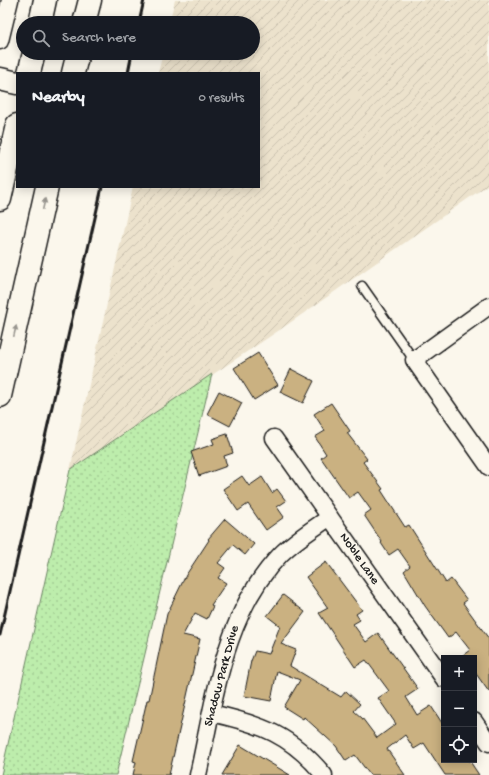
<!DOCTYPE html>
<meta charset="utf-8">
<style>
:root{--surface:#171b24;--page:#20242c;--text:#f1f3f6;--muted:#9ea1a6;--line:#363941}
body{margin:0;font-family:"Gochi Hand",sans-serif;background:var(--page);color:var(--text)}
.controls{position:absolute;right:12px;bottom:12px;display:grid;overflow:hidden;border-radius:0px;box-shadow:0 2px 10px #0003}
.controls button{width:36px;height:36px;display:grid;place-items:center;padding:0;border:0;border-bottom:1px solid var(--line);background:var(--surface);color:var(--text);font:20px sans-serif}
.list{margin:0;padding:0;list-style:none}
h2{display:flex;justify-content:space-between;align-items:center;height:52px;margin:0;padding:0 16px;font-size:17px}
h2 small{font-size:13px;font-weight:400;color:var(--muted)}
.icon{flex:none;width:22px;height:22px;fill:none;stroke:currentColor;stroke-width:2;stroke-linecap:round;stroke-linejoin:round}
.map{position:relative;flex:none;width:489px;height:775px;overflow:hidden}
.search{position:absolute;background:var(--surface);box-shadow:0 2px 10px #0003;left:16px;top:16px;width:244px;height:44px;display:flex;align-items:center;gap:10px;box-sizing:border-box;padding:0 14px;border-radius:22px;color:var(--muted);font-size:15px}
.panel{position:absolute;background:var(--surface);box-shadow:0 2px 10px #0003;left:16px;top:72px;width:244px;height:116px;border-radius:0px}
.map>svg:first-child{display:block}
</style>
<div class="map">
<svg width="489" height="775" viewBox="0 0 489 775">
<defs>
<pattern id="industrial-furrows" width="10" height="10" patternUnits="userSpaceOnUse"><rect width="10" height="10" fill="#ece2cc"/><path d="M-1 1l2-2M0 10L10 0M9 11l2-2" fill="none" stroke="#cac1af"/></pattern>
<pattern id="grass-dots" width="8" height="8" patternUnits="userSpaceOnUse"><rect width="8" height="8" fill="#bdedac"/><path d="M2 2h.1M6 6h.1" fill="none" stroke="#a2cb93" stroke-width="1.8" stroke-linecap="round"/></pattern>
</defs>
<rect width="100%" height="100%" fill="#fbf7ec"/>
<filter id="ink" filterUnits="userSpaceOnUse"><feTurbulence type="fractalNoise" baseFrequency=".025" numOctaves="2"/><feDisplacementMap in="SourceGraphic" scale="8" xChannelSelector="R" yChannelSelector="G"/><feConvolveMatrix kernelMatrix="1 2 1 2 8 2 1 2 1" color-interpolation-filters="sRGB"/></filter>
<g filter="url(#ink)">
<!-- industrial -->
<path fill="url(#industrial-furrows)" d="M 175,0 L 489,0 L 489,184 L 281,329 L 70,470 L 133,187 L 259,187 L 259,73 L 158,73 L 163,53 L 253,53 L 253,23 L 169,23 Z"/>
<!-- grass -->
<path fill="url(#grass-dots)" stroke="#6c8464" d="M 212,374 L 116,775 L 1,775 L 70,470 Z"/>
<!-- building -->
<path fill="#cab181" stroke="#1c1c1c" d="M 258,353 L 278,385 L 254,400 L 234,368 Z
M 291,369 L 314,381 L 303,403 L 280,392 Z
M 219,391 L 242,403 L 230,426 L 207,414 Z
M 331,403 L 350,431 L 347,433 L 367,459 L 363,462 L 383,489 L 381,490 L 405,527 L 409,525 L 446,583 L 451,579 L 467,600 L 463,603 L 489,639 L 489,692 L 474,671 L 474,658 L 459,658 L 470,650 L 456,632 L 448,638 L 425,606 L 404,571 L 410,566 L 398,549 L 389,555 L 381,543 L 382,542 L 364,515 L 371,510 L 358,492 L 349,498 L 321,458 L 326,454 L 315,437 L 325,431 L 314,414 Z
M 227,434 L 233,453 L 224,456 L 227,466 L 199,476 L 191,452 L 214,444 L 212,439 Z
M 242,476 L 249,486 L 262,477 L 272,493 L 277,489 L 286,501 L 277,507 L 284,517 L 266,530 L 248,504 L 238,511 L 223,489 Z
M 225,519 L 254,544 L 245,555 L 233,545 L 218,563 L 225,568 L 218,578 L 226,583 L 211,605 L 213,606 L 207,619 L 195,613 L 183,635 L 200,639 L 169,775 L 133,775 L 136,762 L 133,761 L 147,700 L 149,700 L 167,614 L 186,575 L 209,540 L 208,539 Z
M 326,562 L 362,610 L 356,614 L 360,620 L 353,624 L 366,642 L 378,633 L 418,689 L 406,697 L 417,715 L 431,706 L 444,726 L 444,760 L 469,760 L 479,775 L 445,775 L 424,743 L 414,749 L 405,735 L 387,749 L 405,775 L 370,775 L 355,755 L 346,761 L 336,746 L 304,717 L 303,719 L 284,707 L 300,680 L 277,671 L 271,701 L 244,696 L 251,661 L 255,651 L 269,654 L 280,626 L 267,616 L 283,595 L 305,612 L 281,644 L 296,650 L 290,666 L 341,697 L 346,691 L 360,704 L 354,711 L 362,718 L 377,738 L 396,724 L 378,698 L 389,691 L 366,660 L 355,667 L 319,613 L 328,608 L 306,577 Z
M 240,745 L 290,775 L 222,775 Z"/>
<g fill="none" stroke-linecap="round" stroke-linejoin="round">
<defs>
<path id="lane" d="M 362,286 L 414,360"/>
<path id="street" d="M 0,41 L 10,0
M 489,306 L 414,360 L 489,467
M 274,438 L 444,679
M 211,713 C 261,724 291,735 324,775
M 474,721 L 489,743
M 198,775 C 215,698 224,613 281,554 C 295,540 313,529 330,517"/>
<path id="secondary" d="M 40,23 L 45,0
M 84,23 L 90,0
M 29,73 L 34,53
M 73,73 L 78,53
M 0,79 L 17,83
M 0,199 L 17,125
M 0,396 L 47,187"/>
</defs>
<!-- lane casing -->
<use href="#lane" stroke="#1c1c1c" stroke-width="11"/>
<!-- street casing -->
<use href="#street" stroke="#1c1c1c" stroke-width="19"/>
<!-- secondary casing -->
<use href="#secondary" stroke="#1c1c1c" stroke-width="25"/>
<!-- lane -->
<use href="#lane" stroke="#fbf7ec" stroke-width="8"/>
<!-- street -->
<use href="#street" stroke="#fbf7ec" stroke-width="16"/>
<!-- secondary -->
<use href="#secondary" stroke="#fbf7ec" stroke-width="22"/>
<!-- rail -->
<path stroke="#1c1c1c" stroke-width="3" d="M 139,23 L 144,0
M 128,73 L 132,53
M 0,635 L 102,187"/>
</g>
<!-- one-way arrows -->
<defs><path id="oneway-solid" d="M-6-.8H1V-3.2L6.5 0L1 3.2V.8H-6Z"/></defs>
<g fill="#97948e">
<use href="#oneway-solid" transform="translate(44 204) rotate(-77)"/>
<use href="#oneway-solid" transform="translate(15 331) rotate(-77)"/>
</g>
</g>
<g text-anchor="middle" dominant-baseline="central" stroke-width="3" stroke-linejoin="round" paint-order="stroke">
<!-- street labels -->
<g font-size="13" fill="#1c1c1c" stroke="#fbf7ec">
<text transform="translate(359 559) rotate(55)">Noble Lane</text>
<text transform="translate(222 676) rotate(-75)">Shadow Park Drive</text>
</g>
</g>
</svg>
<div class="controls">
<button>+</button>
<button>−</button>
<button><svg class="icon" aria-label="locate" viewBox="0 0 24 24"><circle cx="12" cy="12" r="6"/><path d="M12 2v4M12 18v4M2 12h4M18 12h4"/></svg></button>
</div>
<div class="search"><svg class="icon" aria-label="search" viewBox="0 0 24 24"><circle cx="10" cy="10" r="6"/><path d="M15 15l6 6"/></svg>Search here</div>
<section class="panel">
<h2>Nearby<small>0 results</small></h2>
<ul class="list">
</ul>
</section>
</div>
